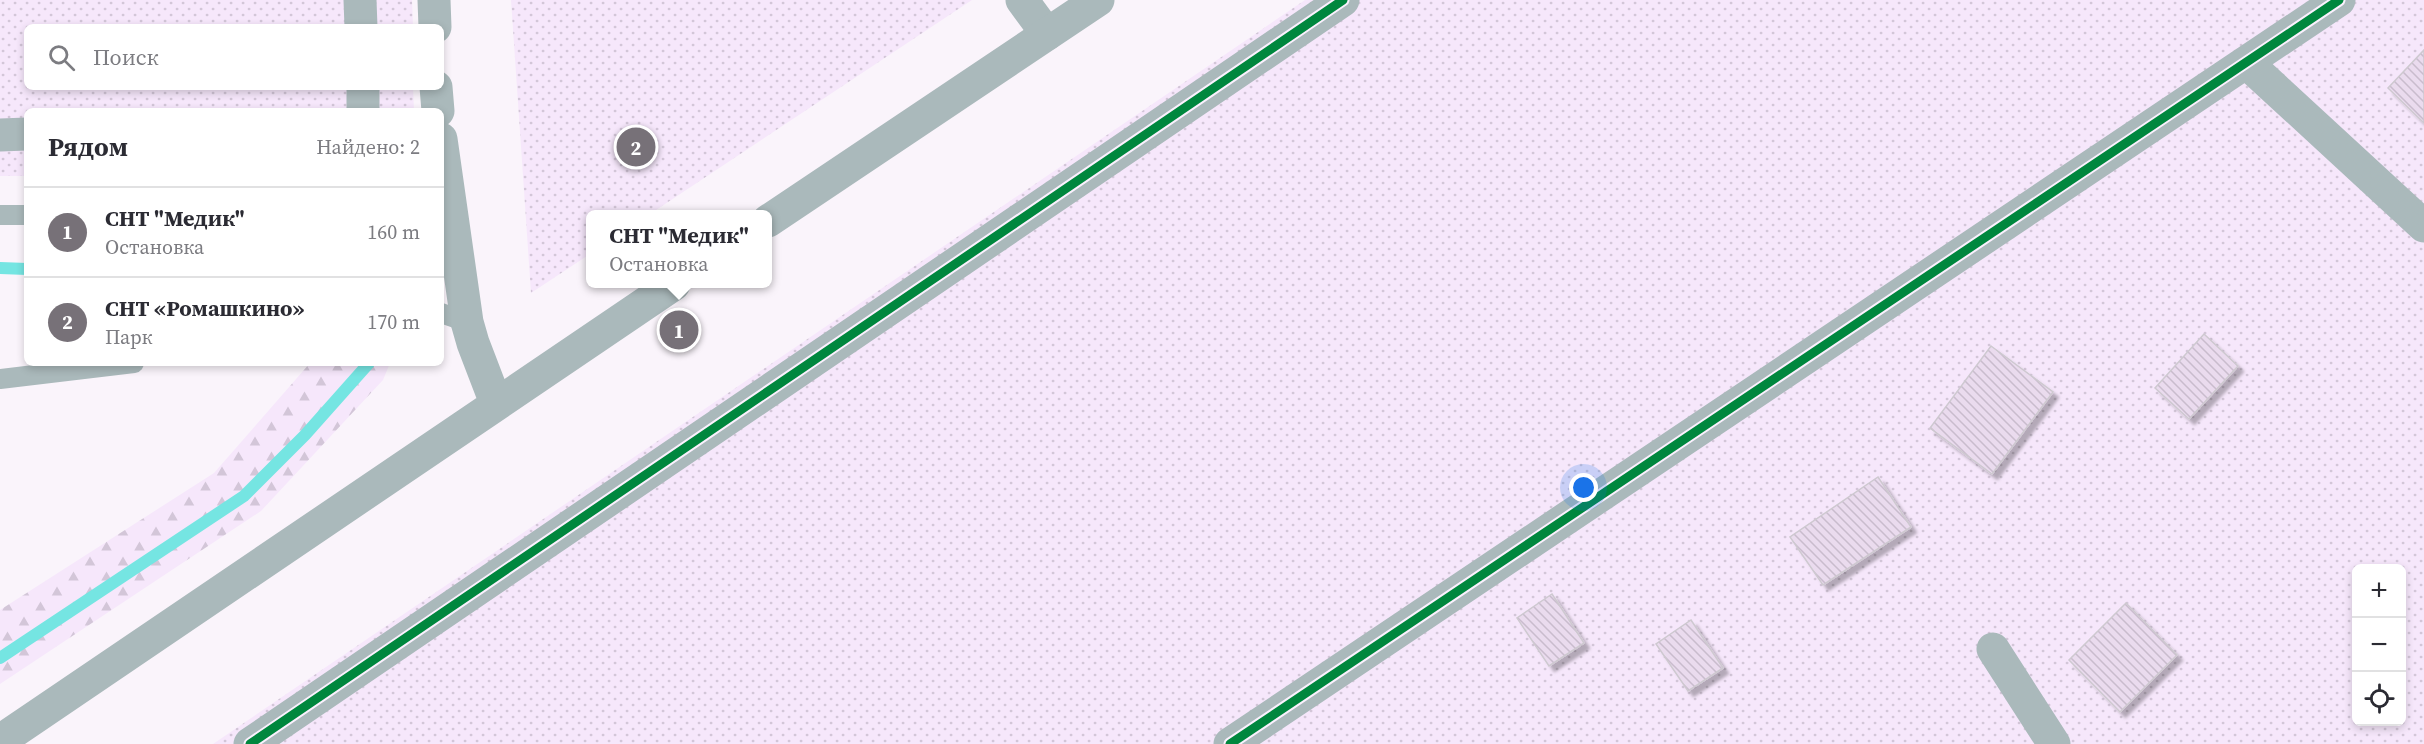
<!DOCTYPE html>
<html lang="ru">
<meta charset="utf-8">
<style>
:root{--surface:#fff;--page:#f7f7f7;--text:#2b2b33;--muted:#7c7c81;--line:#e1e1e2;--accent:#777178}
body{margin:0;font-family:"Source Serif 4",serif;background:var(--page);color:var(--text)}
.controls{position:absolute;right:18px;bottom:18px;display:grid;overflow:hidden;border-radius:9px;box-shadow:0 3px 9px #0003}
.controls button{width:54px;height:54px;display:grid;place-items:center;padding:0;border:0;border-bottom:2px solid var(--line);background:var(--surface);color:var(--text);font:30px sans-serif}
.you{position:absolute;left:1584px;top:488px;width:21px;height:21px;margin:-15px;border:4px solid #fff;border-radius:50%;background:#1a73e8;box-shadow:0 0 0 9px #1a73e833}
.badge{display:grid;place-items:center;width:39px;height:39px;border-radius:50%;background:var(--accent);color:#fff;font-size:20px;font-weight:700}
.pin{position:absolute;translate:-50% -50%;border:3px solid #fff;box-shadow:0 2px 6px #0006}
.popup{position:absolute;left:586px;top:210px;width:186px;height:78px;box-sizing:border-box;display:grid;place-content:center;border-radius:9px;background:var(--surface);filter:drop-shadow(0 2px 4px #0005);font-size:20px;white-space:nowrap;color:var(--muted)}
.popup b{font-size:22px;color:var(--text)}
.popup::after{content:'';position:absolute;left:50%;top:100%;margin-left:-12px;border:12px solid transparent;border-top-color:var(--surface)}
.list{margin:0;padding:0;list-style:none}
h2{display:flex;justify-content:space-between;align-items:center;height:78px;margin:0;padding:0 24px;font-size:26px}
h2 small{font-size:20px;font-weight:400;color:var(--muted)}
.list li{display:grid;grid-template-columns:39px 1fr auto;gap:18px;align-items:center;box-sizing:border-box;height:90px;padding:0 24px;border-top:2px solid var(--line)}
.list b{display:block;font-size:22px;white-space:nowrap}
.list p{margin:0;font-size:20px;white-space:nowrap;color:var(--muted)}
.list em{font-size:20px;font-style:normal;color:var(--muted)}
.icon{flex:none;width:33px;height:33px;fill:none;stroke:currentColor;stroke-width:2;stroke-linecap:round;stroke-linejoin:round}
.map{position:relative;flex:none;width:2424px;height:744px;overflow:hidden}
.search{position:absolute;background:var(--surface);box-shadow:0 3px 9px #0003;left:24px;top:24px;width:420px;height:66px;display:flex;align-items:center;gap:15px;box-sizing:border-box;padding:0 21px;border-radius:9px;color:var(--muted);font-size:22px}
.panel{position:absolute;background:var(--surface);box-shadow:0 3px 9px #0003;left:24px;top:108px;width:420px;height:258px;border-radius:9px}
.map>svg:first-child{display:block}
</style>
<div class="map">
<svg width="2424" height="744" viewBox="0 0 2424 744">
<defs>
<pattern id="forest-firs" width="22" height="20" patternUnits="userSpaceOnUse" patternTransform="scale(1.5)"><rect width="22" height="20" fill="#f6e7fb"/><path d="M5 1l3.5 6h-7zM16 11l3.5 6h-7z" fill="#d3c6d8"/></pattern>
<pattern id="garden-dots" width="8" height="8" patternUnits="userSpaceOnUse" patternTransform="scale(1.5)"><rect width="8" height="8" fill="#f6e7fb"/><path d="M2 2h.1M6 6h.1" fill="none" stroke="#d3c6d8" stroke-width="1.8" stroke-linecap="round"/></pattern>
<pattern id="building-back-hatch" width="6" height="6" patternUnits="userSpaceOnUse" patternTransform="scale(1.5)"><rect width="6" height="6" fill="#eadbee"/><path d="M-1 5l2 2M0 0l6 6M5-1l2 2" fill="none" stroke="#c9bccd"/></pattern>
<filter id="shadow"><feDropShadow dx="5.5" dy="5.5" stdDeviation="1.5" flood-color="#0004"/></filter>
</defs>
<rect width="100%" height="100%" fill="#faf4fb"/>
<!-- forest -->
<path fill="url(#forest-firs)" d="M 310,363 L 390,363 L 383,380 L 261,511 L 0,684 L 0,610 L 214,473 Z"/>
<!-- garden -->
<path fill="url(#garden-dots)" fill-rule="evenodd" d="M 0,0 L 412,0 L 413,27 L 27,27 L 27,87 L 413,87 L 414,111 L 27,111 L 27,176 L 0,176 Z
M 511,0 L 972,0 L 650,214 L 590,214 L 590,254 L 531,293 Z
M 1305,0 L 2424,0 L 2424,744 L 213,744 ZM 2356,568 L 2402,568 L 2402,722 L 2356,722 Z"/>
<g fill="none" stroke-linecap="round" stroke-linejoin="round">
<!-- stream -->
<path stroke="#75e5e2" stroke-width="12" d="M 0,268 L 27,269
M 0,658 L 244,496 L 305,435 L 369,363"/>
</g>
<!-- building -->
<path fill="url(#building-back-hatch)" stroke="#cec9d0" stroke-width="1.5" filter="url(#shadow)" d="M 2424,50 L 2424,123 L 2388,88 Z
M 2204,334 L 2238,366 L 2189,419 L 2155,388 Z
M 1991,346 L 2053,392 L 1992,474 L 1930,428 Z
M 1878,477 L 1911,527 L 1823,585 L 1790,537 Z
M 1552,594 L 1584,643 L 1549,666 L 1517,618 Z
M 2126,603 L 2177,655 L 2120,712 L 2069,660 Z
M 1691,620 L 1723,668 L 1688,691 L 1656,644 Z"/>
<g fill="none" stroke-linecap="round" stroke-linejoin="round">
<!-- service -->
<path stroke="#aab9bb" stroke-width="20" d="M 0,215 L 27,215
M 441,313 L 467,322
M 0,379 L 134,363"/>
<!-- minor -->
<path stroke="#aab9bb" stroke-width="33" d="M 360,0 L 361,27
M 1022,0 L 1047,34
M 2247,63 L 2424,226
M 363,87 L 363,111
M 0,135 L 27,134
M 1993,649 L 2054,744
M 250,744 L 1343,0
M 1230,744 L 2339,0"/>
<!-- tertiary -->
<path stroke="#aab9bb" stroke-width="33" d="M 434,0 L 435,27
M 436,87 L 438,111
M 441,139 L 467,322 L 473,343 L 496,403
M 768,221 L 1098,0
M 0,741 L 674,284"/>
<defs>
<path id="cycleway" d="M 250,744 L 1343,0
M 1230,744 L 2339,0"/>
</defs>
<!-- cycleway casing -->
<use href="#cycleway" stroke="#fbf1fe" stroke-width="13"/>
<!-- cycleway -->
<use href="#cycleway" stroke="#00873e" stroke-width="9"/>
</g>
</svg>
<div class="controls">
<button>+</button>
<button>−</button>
<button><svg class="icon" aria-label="locate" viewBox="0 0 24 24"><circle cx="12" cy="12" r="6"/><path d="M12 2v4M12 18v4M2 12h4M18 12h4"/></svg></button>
</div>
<div class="you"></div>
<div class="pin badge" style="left:679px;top:330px">1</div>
<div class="popup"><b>СНТ &quot;Медик&quot;</b>Остановка</div>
<div class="pin badge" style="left:636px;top:147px">2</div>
<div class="search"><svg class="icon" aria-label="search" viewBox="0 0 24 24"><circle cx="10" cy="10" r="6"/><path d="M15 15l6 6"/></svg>Поиск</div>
<section class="panel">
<h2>Рядом<small>Найдено: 2</small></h2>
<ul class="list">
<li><span class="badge">1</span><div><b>СНТ &quot;Медик&quot;</b><p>Остановка</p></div><em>160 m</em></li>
<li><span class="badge">2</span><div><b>СНТ «Ромашкино»</b><p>Парк</p></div><em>170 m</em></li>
</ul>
</section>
</div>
